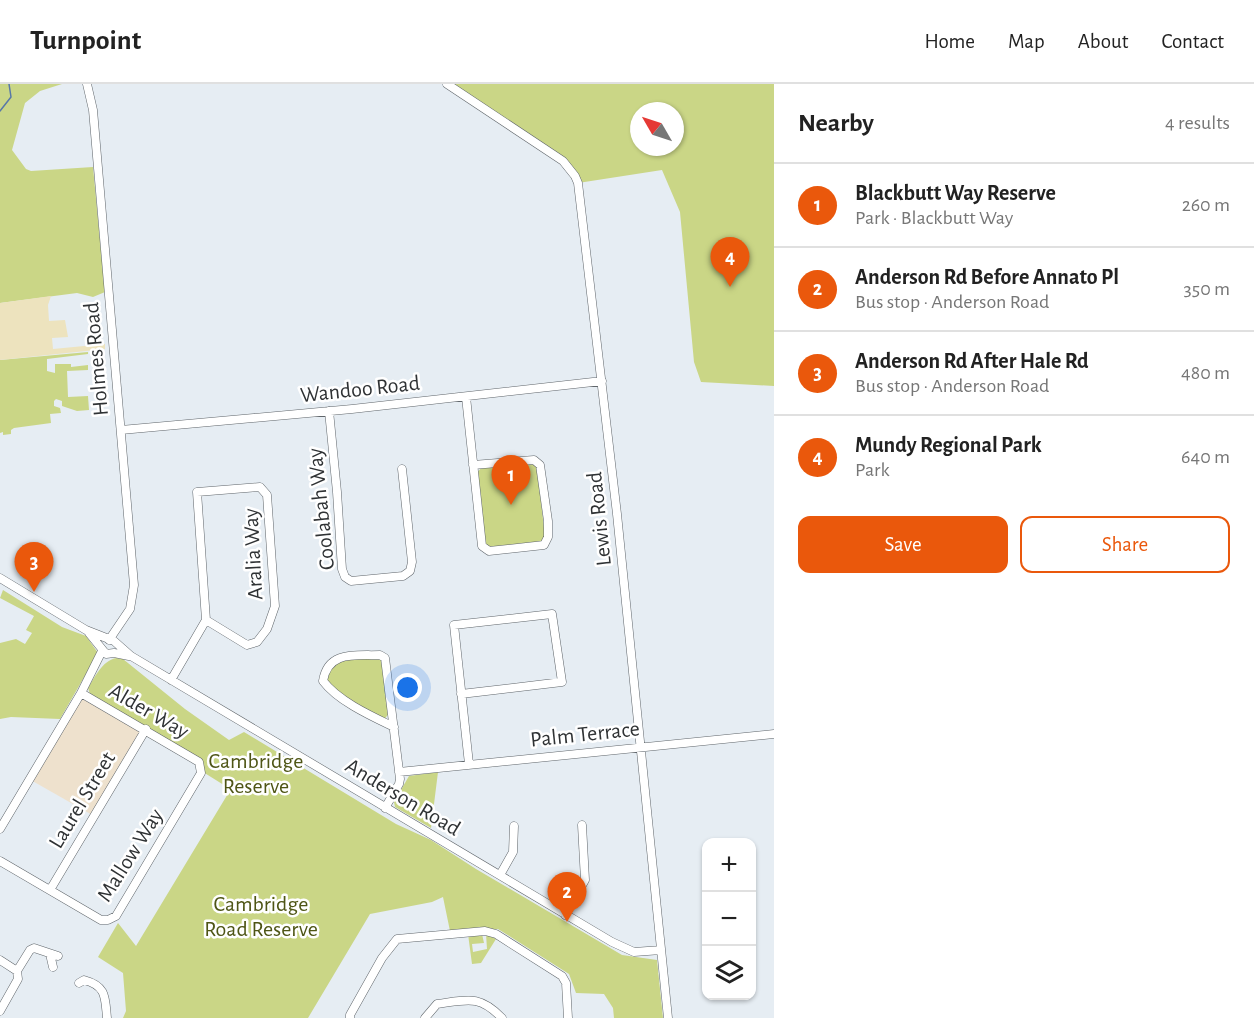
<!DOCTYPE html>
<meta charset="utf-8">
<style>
:root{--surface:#fff;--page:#f2f2f2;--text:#222;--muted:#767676;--line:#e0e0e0;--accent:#ea580c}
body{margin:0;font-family:"Alegreya Sans",sans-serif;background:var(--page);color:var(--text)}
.controls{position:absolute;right:18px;bottom:18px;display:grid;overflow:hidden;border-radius:12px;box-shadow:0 2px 4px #0004}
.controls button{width:54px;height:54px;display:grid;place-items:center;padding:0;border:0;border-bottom:2px solid var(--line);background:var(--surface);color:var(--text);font:30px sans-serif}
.compass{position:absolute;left:630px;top:18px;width:54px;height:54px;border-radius:50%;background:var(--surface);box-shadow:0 2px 4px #0004;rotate:309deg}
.you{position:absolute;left:408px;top:604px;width:21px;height:21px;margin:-15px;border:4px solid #fff;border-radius:50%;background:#1a73e8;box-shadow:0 0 0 9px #1a73e833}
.badge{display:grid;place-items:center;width:39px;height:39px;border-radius:50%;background:var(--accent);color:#fff;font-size:20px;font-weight:700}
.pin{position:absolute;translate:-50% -50px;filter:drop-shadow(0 2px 3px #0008)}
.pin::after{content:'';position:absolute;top:32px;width:21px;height:18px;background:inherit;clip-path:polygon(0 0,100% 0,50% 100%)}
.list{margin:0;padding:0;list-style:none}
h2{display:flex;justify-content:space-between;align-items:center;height:78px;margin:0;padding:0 24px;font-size:26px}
h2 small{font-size:20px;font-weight:400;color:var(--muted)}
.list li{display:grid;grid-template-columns:39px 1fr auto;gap:18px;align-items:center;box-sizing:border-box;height:84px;padding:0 24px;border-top:2px solid var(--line)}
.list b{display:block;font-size:22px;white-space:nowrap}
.list p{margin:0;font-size:20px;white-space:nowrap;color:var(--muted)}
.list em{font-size:20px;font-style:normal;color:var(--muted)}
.actions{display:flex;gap:12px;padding:18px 24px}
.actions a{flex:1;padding:14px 0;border:2px solid var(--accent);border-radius:12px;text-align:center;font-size:21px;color:var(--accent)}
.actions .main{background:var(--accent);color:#fff}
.icon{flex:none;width:33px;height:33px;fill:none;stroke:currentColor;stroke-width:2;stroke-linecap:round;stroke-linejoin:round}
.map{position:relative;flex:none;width:774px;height:934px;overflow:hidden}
header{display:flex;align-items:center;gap:36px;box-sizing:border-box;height:84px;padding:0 30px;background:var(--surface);border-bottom:2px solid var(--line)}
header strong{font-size:28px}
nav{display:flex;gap:33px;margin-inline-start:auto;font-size:21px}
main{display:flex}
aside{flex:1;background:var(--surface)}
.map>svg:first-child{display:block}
</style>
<header>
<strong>Turnpoint</strong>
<nav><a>Home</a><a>Map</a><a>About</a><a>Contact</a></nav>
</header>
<main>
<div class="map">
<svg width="774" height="934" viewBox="0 0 774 934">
<rect width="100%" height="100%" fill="#e6edf3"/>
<!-- commercial -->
<path fill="#eee1cd" d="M 81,609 L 146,645 L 94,732 L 29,695 Z"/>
<!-- green -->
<path fill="#cad686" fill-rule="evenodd" d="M 0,0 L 62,0 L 40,7 L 25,19 L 12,66 L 26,85 L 31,87 L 93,83 L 105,208 L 93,213 L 77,209 L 0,219 Z
M 447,0 L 774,0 L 774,302 L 701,298 L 694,278 L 680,128 L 662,86 L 578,99 L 563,77 ZM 639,27 L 675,27 L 675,63 L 639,63 Z
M 88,268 L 88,270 L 47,275 L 47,287 L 55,289 L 55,280 L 71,280 L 71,283 L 88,281 L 88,286 L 67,287 L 68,313 L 88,312 L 89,326 L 77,327 L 62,322 L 62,317 L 56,315 L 54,317 L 54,322 L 60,324 L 61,329 L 50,330 L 51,339 L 14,344 L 11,346 L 11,350 L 3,351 L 3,348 L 0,349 L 0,276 Z
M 532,378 L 537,382 L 545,453 L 542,458 L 491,464 L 485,460 L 477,389 L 481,384 Z
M 3,506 L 62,543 L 86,552 L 98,569 L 60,635 L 11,633 L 0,635 L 0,559 L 16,555 L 25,560 L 32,549 L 26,546 L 34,532 L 0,514 Z
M 377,572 L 383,577 L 389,629 L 384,636 L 330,606 L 324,589 L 339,573 Z
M 116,574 L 123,575 L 185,625 L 229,656 L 244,648 L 396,740 L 431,756 L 476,785 L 622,871 L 657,876 L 663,934 L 614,934 L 613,924 L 604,910 L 576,909 L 569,890 L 498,845 L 450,847 L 443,813 L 432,818 L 370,830 L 308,934 L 123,934 L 126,927 L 123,889 L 98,873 L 118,839 L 136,862 L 229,708 L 227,703 L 203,688 L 201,676 L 90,610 L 88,604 C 95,593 102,577 116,574 Z
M 438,688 L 431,744 L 395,723 L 394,718 L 409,692 Z
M 468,850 L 482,850 L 484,859 L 472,860 L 473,868 L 487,865 L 486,850 L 496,855 L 481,879 L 472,880 Z"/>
<!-- sand -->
<path fill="#ede3be" d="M 51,212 L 48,221 L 49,237 L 65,236 L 68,253 L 52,254 L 53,265 L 105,260 L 105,265 L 0,276 L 0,219 Z"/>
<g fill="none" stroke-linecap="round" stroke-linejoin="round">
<!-- stream -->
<path stroke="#5878a8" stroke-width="1.5" d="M 0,27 L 11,13 L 9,0"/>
<defs>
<path id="minor" d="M 87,0 L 93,26 L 134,501 L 130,525 L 109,556
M 447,0 L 563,77 L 575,92 L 578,99 L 617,430 L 668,934
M 466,313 L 482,462 L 489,467 L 544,461 L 548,453 L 548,437 L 540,381 L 534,376 L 473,381
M 329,327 L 337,408 L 342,485 L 345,493 L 351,497 L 403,492 L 410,487 L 412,478 L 402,385
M 121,346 L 352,325 L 602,297
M 0,494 L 86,546 L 114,557 L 131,572 L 612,858 L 634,868 L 661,866
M 89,549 L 106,570 L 114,569 L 129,572
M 171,596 L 206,536 L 197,408 L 260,403 L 267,411 L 275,522 L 267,545 L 257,558 L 247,561 L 206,536
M 461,610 L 562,598 L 552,530 L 454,541 L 469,680
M 399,688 L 774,650
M 385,724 L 399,700 L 400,695 L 385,574 L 380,571 C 356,572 328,566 323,597 C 338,617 371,632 394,643
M 0,745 L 81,609 L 102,567
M 0,777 L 101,836 L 108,836 L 116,832 L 201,689 L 199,678 L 81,609
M 500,791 L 513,768 L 514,742
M 50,806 L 146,645
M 565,831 L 585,796 L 582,741
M 50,870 L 53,883
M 0,876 L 17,887 L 18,895 L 0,927
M 17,887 L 30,866 L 34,864 L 58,872
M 79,899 L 84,896 C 107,902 105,914 107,934
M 350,934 L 350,931 L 382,874 L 397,855 L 485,847 L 496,850 L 562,892 L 566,899 L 568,934
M 425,934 L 437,920 C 467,916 479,910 502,934"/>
</defs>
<!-- minor casing -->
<use href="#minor" stroke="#5f656a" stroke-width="9"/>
<!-- minor -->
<use href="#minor" stroke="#fff" stroke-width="8"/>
</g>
<g text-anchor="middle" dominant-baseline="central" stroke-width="5" stroke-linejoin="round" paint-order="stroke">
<!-- street labels -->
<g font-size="22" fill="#2f3234" stroke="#fff">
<text transform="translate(96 275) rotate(-95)">Holmes Road</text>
<text transform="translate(360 305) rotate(-6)">Wandoo Road</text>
<text transform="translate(321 425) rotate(-96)">Coolabah Way</text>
<text transform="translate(599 435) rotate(-96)">Lewis Road</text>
<text transform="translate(253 470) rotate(-93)">Aralia Way</text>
<text transform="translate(149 627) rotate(30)">Alder Way</text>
<text transform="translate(585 650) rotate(-6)">Palm Terrace</text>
<text transform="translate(403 713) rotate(31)">Anderson Road</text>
<text transform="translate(82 716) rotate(-59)">Laurel Street</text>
<text transform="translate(130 771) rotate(-58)">Mallow Way</text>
</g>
<!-- park labels -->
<g font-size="22" fill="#4e5515" stroke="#fff">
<text x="256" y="677">Cambridge<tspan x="256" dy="25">Reserve</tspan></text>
<text x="261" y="820">Cambridge<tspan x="261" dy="25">Road Reserve</tspan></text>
</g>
</g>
</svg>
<div class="controls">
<button>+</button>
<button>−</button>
<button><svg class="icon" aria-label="layers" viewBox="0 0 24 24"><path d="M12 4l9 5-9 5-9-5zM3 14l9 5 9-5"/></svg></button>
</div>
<svg class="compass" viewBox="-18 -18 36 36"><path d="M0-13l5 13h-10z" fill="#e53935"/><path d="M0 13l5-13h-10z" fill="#767676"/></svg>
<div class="you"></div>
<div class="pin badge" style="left:511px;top:421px">1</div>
<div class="pin badge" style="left:567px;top:838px">2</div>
<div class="pin badge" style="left:34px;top:508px">3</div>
<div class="pin badge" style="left:730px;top:203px">4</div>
</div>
<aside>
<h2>Nearby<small>4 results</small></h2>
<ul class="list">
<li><span class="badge">1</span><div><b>Blackbutt Way Reserve</b><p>Park · Blackbutt Way</p></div><em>260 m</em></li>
<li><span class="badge">2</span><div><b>Anderson Rd Before Annato Pl</b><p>Bus stop · Anderson Road</p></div><em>350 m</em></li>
<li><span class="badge">3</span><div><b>Anderson Rd After Hale Rd</b><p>Bus stop · Anderson Road</p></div><em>480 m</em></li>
<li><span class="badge">4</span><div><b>Mundy Regional Park</b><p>Park</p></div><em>640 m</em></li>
</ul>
<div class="actions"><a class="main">Save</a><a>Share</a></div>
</aside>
</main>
